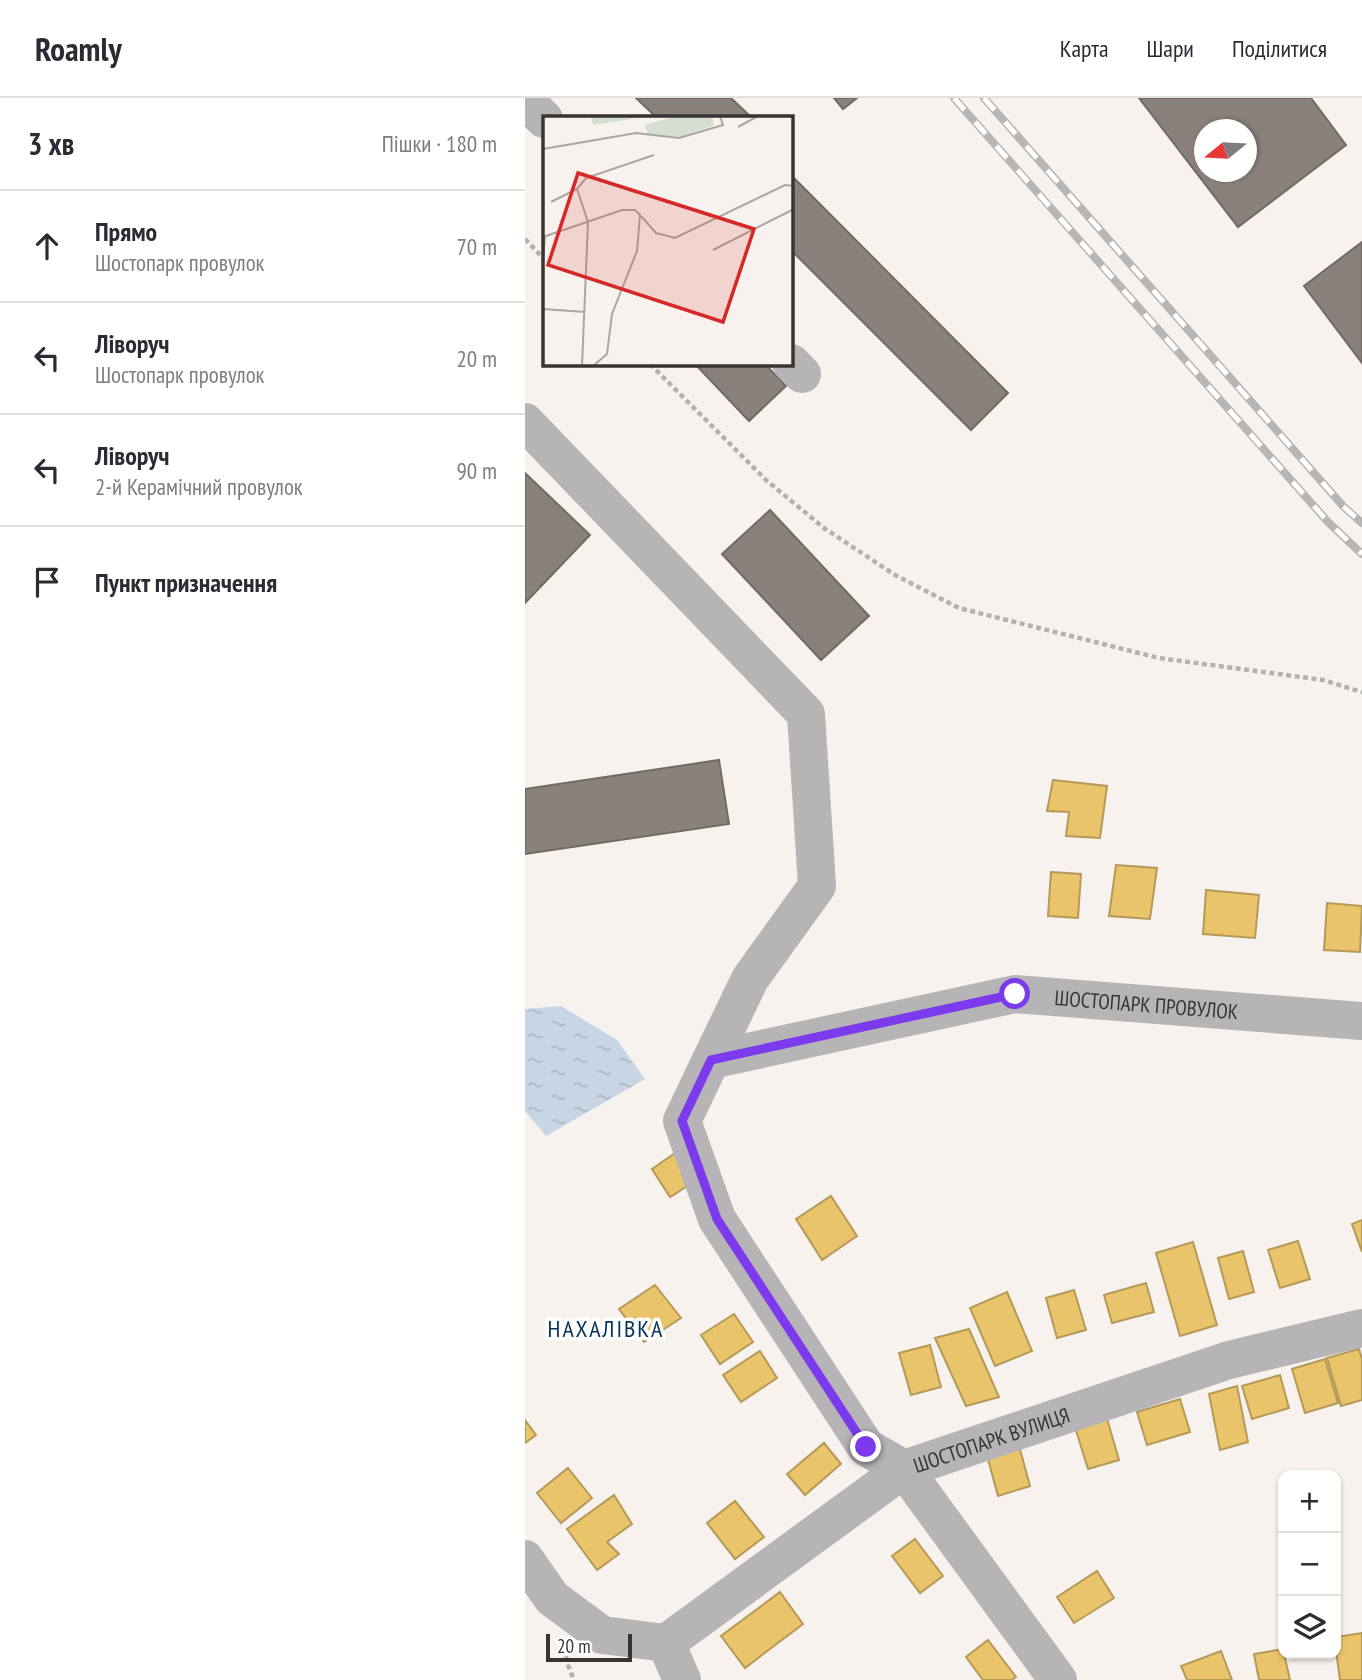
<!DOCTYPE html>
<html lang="uk">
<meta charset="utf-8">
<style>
:root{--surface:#fff;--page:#f7f7f7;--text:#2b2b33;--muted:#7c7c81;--line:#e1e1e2}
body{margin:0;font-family:"PT Sans Narrow",sans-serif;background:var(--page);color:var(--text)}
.controls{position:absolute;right:21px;bottom:21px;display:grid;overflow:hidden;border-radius:14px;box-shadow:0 2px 5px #0004}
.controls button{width:63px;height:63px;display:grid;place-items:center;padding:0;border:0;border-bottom:2px solid var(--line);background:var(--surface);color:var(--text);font:35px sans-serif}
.compass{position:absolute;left:669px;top:21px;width:63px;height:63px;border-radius:50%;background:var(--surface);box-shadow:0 2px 5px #0004;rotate:252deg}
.scale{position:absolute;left:21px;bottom:18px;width:86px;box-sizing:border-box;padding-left:7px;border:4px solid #383431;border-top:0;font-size:19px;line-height:24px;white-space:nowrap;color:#383431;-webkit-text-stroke:5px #fff;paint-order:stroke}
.stop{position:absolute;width:21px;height:21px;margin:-16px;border:5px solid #7c3aed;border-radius:50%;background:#fff}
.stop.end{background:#7c3aed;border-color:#fff;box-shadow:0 2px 7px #0008}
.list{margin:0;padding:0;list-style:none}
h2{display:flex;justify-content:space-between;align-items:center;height:91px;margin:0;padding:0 28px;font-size:30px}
h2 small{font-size:23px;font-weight:400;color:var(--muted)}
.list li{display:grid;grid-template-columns:46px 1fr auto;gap:21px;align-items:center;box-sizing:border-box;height:112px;padding:0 28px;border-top:2px solid var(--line)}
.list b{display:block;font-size:26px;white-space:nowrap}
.list p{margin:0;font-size:23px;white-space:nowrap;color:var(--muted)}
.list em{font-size:23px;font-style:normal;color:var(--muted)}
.icon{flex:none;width:38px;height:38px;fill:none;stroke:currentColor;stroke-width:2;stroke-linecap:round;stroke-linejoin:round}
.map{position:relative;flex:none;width:837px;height:1582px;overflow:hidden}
header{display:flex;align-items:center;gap:42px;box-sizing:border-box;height:98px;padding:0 35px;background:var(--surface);border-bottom:2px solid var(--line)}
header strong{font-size:33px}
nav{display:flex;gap:38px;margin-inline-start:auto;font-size:24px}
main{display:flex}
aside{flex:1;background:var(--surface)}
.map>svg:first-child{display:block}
</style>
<header>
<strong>Roamly</strong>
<nav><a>Карта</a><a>Шари</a><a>Поділитися</a></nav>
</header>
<main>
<aside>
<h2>3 хв<small>Пішки · 180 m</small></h2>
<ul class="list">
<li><svg class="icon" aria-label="ahead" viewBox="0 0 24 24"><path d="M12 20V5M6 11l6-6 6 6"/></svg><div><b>Прямо</b><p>Шостопарк провулок</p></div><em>70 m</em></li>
<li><svg class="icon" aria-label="left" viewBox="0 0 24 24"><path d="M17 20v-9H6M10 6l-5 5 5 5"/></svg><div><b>Ліворуч</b><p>Шостопарк провулок</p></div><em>20 m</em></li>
<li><svg class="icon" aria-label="left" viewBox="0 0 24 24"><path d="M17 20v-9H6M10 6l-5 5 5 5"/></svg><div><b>Ліворуч</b><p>2-й Керамічний провулок</p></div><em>90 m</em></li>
<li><svg class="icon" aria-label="arrive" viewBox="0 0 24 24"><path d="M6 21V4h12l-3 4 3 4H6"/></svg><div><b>Пункт призначення</b></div></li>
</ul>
</aside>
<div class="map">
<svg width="837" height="1582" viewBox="0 0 837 1582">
<defs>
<pattern id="water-ripples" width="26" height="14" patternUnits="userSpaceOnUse" patternTransform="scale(1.75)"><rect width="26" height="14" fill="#c8d5e5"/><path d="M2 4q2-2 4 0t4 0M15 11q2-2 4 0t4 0" fill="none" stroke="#adb7c5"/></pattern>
</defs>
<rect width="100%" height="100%" fill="#f7f2ed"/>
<!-- water -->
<path fill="url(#water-ripples)" d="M 36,908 L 92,942 L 120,981 L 21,1038 L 0,1013 L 0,911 Z"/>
<!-- homes -->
<path fill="#e9c46a" stroke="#b49959" stroke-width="2" d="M 528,682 L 582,688 L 575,740 L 541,738 L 544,714 L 522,713 Z
M 591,767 L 632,770 L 625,821 L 584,818 Z
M 526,774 L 556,776 L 553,820 L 523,818 Z
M 681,792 L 734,797 L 730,840 L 678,836 Z
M 802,805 L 837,808 L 835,854 L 799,852 Z
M 156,1051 L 175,1080 L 145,1099 L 127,1071 Z
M 306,1098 L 332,1138 L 297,1162 L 271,1121 Z
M 837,1122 L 837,1154 L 827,1126 Z
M 773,1143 L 785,1181 L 755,1190 L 743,1152 Z
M 668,1144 L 692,1227 L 655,1238 L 631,1155 Z
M 718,1153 L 729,1194 L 704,1201 L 693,1160 Z
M 621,1185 L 629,1214 L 587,1225 L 579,1197 Z
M 130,1187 L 156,1220 L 119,1244 L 94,1211 Z
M 549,1192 L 561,1232 L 532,1240 L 521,1200 Z
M 482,1194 L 507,1253 L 470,1268 L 445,1210 Z
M 209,1216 L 228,1244 L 195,1266 L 176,1237 Z
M 444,1231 L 474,1299 L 441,1308 L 410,1240 Z
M 405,1247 L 416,1289 L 386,1297 L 374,1255 Z
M 834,1251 L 837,1261 L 837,1302 L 816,1308 L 802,1260 Z
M 235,1253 L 252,1280 L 216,1304 L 198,1277 Z
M 800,1261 L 813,1305 L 780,1315 L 767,1271 Z
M 755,1277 L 764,1310 L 727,1321 L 717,1288 Z
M 712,1288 L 723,1344 L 695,1352 L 684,1296 Z
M 655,1301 L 665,1334 L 622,1347 L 612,1314 Z
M 581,1317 L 594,1362 L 563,1371 L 549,1326 Z
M 0,1322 L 11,1337 L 0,1345 Z
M 493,1344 L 505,1388 L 473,1398 L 461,1354 Z
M 299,1345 L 316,1366 L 280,1397 L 262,1376 Z
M 43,1370 L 67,1400 L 36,1425 L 12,1395 Z
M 89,1397 L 107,1426 L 82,1444 L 94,1456 L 72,1472 L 42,1431 Z
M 210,1403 L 239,1439 L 210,1461 L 182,1425 Z
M 390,1441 L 418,1478 L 395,1495 L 367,1458 Z
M 572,1473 L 589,1500 L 549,1525 L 532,1499 Z
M 255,1494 L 278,1526 L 220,1570 L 196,1538 Z
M 837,1535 L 837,1582 L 815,1582 L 811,1553 L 811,1539 Z
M 463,1542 L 491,1579 L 487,1582 L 458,1582 L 441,1559 Z
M 758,1551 L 765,1582 L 734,1582 L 729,1556 Z
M 696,1553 L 707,1582 L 662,1582 L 656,1568 Z"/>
<!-- industry -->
<path fill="#8a817c" stroke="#716a66" stroke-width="2" fill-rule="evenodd" d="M 111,0 L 206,0 L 226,19 L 131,19 Z
M 309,0 L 332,0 L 318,11 Z
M 614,0 L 786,0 L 821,47 L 713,129 ZM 680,32 L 722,32 L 722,74 L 680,74 Z
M 266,77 L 483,295 L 446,332 L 266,152 Z
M 837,144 L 837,265 L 779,188 Z
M 170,266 L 240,266 L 261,288 L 224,323 Z
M 0,375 L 65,437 L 0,505 Z
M 245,412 L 344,518 L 296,562 L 197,456 Z
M 194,662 L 204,726 L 0,756 L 0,691 Z"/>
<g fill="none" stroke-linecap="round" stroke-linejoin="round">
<!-- path -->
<path stroke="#b3b2b2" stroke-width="4.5" stroke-dasharray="5 3.5" stroke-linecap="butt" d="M 0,141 L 19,161
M 125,266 L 241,382 L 299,430 L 370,477 L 434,510 L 634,560 L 798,582 L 837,594
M 39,1550 L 43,1567 L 49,1582"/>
<!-- minor -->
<g stroke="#b6b4b6" stroke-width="38">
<path d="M 0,2 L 19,21"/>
<path d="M 266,265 L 277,276"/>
<path d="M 0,324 L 281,616 L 292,788 L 225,881 L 186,962"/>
<path d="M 0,1461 L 27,1500 L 77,1537 L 141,1545 L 157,1582"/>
<path id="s1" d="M 141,1545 L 379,1371 L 704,1262 L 837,1230"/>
<path id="s2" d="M 533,1582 L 379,1371 L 341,1349 L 192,1121 L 157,1023 L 186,962 L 490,896 L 837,923"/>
</g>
<defs>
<path id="rail" d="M 429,0 L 803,424 L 837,456
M 459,0 L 818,408 L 837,425"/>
</defs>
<!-- rail casing -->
<use href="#rail" stroke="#b7b6b4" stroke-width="8"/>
<!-- rail -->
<use href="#rail" stroke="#fff" stroke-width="5" stroke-dasharray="16" stroke-linecap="butt"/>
</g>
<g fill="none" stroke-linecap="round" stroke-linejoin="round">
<!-- route -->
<path stroke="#7c3aed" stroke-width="9" d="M 341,1349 L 192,1121 L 157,1023 L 186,962 L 490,896"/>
</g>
<g text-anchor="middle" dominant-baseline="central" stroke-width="7" stroke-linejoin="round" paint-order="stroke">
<!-- street labels -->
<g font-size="21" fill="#383431" stroke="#fff">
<text stroke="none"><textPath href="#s2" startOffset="1192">ШОСТОПАРК ПРОВУЛОК</textPath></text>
<text stroke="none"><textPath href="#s1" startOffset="387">ШОСТОПАРК ВУЛИЦЯ</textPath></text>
</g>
<!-- quarter labels -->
<g font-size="24" letter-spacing="2" fill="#063257" stroke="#fff">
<text x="81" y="1230">НАХАЛІВКА</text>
</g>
</g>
<!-- overview -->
<g transform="translate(18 18)">
<rect width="250" height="250" fill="#f7f2ed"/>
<path d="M 48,0 L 109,0 L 50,9 ZM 133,0 L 169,0 L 171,9 L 138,21 L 105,19 L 102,9 Z" fill="#d5decf"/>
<path fill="none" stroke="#aba6a2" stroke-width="2" d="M 195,11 L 215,0M 0,33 L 93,17 L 136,22 L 180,9 L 177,0M 34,73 L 45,106 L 39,250M 8,86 L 34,73 L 43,62 L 111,39M 98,100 L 113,117 L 132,122 L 242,69 L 251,70M 0,121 L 79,94 L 92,94 L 97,99 L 94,135 L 69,198 L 64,238 L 50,250M 170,134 L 251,93M 0,147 L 2,120M 0,193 L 42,196"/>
<path fill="#d62828" fill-opacity="0.15" stroke="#d62828" stroke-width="3.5" d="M 35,57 L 211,113 L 180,206 L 5,149 Z"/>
<rect width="250" height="250" fill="none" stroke="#383431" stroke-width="3.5"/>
</g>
</svg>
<div class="controls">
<button>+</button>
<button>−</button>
<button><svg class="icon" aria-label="layers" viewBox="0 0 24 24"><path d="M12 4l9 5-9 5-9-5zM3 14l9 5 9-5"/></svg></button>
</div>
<svg class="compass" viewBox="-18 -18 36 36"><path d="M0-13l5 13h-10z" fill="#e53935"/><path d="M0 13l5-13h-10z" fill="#7c7c81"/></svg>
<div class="scale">20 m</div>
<div class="stop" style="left:490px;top:896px"></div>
<div class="stop end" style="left:341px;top:1349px"></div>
</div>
</main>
